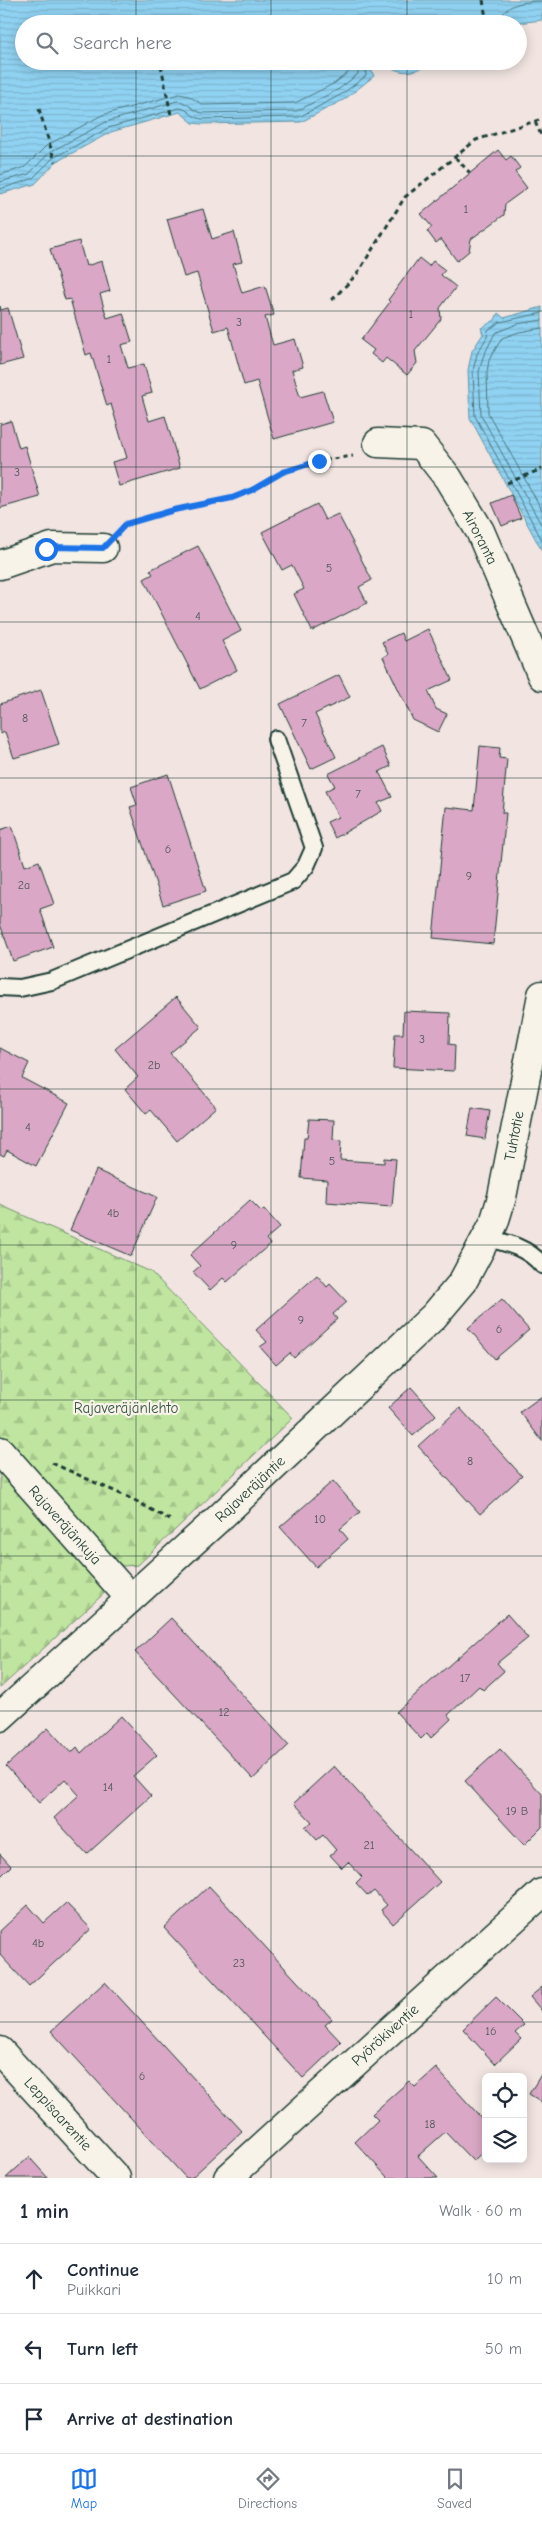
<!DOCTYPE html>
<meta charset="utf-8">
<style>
:root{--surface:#fff;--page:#f6f6f7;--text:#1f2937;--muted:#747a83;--line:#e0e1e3;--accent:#1a73e8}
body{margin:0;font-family:"Comic Neue",sans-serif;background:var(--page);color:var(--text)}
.controls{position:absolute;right:15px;bottom:15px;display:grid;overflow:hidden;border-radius:8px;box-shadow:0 2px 12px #0003}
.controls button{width:45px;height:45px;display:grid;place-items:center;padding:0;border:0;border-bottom:1px solid var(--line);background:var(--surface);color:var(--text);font:25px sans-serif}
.stop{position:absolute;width:15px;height:15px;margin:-11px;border:4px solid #1a73e8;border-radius:50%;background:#fff}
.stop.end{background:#1a73e8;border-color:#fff;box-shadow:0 1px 5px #0008}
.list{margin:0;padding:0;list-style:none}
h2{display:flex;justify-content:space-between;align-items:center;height:65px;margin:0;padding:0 20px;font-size:21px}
h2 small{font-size:16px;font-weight:400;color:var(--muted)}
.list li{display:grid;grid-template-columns:32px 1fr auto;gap:15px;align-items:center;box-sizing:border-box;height:70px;padding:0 20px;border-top:1px solid var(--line)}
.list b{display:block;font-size:19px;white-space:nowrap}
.list p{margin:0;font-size:16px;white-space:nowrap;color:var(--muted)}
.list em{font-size:16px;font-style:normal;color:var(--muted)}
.icon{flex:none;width:28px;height:28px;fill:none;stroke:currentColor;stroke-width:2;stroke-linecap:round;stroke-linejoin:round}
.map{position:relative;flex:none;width:542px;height:2178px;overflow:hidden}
.search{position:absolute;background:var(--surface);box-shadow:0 2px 12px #0003;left:15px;right:15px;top:15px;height:55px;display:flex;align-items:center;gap:12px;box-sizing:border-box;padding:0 18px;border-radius:28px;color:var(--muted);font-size:19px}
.sheet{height:275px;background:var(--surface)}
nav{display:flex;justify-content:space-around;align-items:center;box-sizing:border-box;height:70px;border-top:1px solid var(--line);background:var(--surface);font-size:14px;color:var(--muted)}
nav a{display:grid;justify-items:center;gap:2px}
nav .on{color:var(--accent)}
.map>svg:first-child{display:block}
</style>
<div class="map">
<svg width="542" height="2178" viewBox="0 0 542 2178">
<defs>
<pattern id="forest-firs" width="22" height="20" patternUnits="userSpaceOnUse" patternTransform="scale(1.25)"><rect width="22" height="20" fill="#c0e5a0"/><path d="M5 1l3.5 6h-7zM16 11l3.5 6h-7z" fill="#a5c58a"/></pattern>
<pattern id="water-rules" width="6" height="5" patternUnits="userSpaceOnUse" patternTransform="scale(1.25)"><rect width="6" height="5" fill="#90d2f2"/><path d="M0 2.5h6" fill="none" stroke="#7cb5d0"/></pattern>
</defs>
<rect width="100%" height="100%" fill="#f1e4e1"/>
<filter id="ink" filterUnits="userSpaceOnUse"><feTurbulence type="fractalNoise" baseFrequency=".02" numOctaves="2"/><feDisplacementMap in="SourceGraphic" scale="10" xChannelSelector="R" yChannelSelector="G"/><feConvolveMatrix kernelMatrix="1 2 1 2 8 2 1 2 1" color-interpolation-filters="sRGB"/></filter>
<g filter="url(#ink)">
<!-- forest -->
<path fill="url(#forest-firs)" stroke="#70916a" d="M 0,1205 L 151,1272 L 293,1418 L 138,1565 L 123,1566 L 105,1555 L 0,1435 Z
M 0,1468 L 110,1588 L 0,1688 Z"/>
<!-- water -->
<path fill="url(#water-rules)" stroke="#6396a6" d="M 0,0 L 542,0 L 542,20 L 509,24 L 24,24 L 24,61 L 371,61 L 369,65 L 374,76 L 345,99 L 301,122 L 201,124 L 193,123 L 180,112 L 111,132 L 56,162 L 35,184 L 0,194 Z
M 382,61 L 437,61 C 416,72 401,78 382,61 Z
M 542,307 L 542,551 L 470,418 L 468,370 L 472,351 L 483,334 L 481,328 L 495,320 L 498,313 L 504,318 Z"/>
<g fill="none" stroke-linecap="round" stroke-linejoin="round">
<!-- shore -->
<path stroke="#4c7980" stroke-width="1" d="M 500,24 C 502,2 525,2 542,1
M 0,175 L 25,167 L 46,146 L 102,115 L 179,94 L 189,96 L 203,105 L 295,103 L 335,83 L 350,71 L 350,61
M 0,182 L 29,174 L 50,152 L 106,122 L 177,101 C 188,101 192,111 202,113 L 297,111 L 339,89 L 358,74 L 358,61
M 0,189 L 32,179 L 53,158 L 108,128 L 179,108 C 188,108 192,118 202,119 L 299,117 L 342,94 L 366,76 L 365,61
M 542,313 L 500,322 L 488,330 L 487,337 L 477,354 L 473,371 L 475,416 L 542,540
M 542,320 L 517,324 L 495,333 L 483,357 L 479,372 L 481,415 L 542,526
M 542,328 L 519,332 L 502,338 L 489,360 L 487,372 L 488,413 L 542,510"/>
</g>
<!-- building -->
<path fill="#daa8c6" stroke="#1f3d34" d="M 498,150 L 506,160 L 511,156 L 520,168 L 515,172 L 527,188 L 505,204 L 504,215 L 471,239 L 469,251 L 457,261 L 441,239 L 436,243 L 427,231 L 432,227 L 421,214 Z
M 203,209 L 212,239 L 234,232 L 242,262 L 233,264 L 242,293 L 265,286 L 274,315 L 265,317 L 273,345 L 295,339 L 303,367 L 292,370 L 300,397 L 323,391 L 333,422 L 274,439 L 257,381 L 244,385 L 228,327 L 214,331 L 197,273 L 184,277 L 167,219 Z
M 79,241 L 86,266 L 102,261 L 110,291 L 100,294 L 107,318 L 123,313 L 132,342 L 121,345 L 128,368 L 144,364 L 152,393 L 142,396 L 149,421 L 165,416 L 180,468 L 119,486 L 112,462 L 127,458 L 111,404 L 107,406 L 91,353 L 86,355 L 70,299 L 65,300 L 50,249 Z
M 419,258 L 429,266 L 433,261 L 445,270 L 441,275 L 456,287 L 440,308 L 441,319 L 415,351 L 417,363 L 407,375 L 386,358 L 382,363 L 371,354 L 374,350 L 361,340 L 390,302 L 388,300 Z
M 0,306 L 1,310 L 8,308 L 23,359 L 0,365 Z
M 11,421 L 19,448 L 25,446 L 40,497 L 0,508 L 0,424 Z
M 511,495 L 521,518 L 502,526 L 492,503 Z
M 317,504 L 325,520 L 338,514 L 372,580 L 359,587 L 367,603 L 312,631 L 294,594 L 304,589 L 292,565 L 282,570 L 262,532 Z
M 198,546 L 241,631 L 222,641 L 237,670 L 200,689 L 144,579 L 153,574 L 150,570 Z
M 428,629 L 452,680 L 428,691 L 436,709 L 447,714 L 438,732 L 413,720 L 383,657 L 388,654 L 382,642 L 401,633 L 404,641 Z
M 339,675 L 350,697 L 315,714 L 336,757 L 311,769 L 280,704 Z
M 41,690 L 59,744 L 14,758 L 5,732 L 0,734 L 0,704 Z
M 480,746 L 500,748 L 499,758 L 507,759 L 502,813 L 506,813 L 493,944 L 433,938 L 446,807 L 474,810 Z
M 382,747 L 391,766 L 379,772 L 392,797 L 378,803 L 382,811 L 335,838 L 327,822 L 338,817 L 325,791 L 335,786 L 328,774 Z
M 168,774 L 206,891 L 163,905 L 130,807 L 137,805 L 131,787 Z
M 12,826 L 25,866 L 39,861 L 54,904 L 40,909 L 53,947 L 13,961 L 0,924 L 0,830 Z
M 176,997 L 201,1027 L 170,1053 L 216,1107 L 177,1141 L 151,1110 L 146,1114 L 125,1089 L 138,1077 L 115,1049 Z
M 404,1011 L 450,1013 L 449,1044 L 455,1045 L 454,1071 L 393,1068 L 395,1034 L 403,1034 Z
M 0,1048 L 29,1063 L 22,1078 L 69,1103 L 36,1166 L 7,1150 L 4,1156 L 0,1154 Z
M 472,1108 L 490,1111 L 485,1139 L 467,1136 Z
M 309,1119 L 334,1120 L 333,1140 L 341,1141 L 340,1160 L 384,1163 L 384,1158 L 396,1159 L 392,1207 L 326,1202 L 327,1180 L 301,1178 L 304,1138 L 307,1138 Z
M 96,1170 L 157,1197 L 131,1256 L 70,1230 Z
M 250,1200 L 261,1211 L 264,1209 L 280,1227 L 266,1239 L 270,1244 L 227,1282 L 223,1278 L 210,1290 L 193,1272 L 200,1266 L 190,1255 Z
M 317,1275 L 327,1287 L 330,1284 L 347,1302 L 333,1314 L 337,1319 L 297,1355 L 294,1358 L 290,1353 L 276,1365 L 260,1347 L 267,1342 L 256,1330 Z
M 502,1299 L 529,1330 L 495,1359 L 468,1328 Z
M 411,1387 L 436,1415 L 413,1436 L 388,1408 Z
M 542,1396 L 542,1441 L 520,1412 Z
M 460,1408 L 522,1476 L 480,1514 L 418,1446 Z
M 333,1481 L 360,1512 L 340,1529 L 348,1539 L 316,1567 L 280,1527 Z
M 507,1614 L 528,1638 L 497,1663 L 504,1671 L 483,1690 L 479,1686 L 448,1715 L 451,1719 L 431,1738 L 427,1733 L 421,1739 L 396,1712 Z
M 171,1618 L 289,1745 L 253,1779 L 135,1652 Z
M 121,1716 L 157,1755 L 133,1776 L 151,1796 L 87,1854 L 54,1818 L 79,1795 L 65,1779 L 39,1803 L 6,1766 L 48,1728 L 71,1753 L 77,1747 L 81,1753 Z
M 500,1749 L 542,1794 L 542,1827 L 524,1845 L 465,1781 Z
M 334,1766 L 440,1882 L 393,1924 L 381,1910 L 387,1905 L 374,1891 L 368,1896 L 356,1883 L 362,1877 L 348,1862 L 342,1868 L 330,1855 L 336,1850 L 323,1835 L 317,1840 L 305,1827 L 312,1822 L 294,1803 Z
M 0,1854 L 11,1866 L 0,1877 Z
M 209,1886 L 332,2019 L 325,2025 L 341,2042 L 303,2078 L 164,1928 Z
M 66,1903 L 91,1929 L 29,1986 L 0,1955 L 0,1931 L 28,1905 L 44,1923 Z
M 105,1982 L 242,2131 L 191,2178 L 186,2178 L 51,2031 Z
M 542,1987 L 542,2011 L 530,1997 Z
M 496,1997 L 524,2025 L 515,2033 L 521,2039 L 495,2064 L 463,2029 Z
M 436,2068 L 486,2123 L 486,2149 L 473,2161 L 445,2132 L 418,2156 L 438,2178 L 388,2178 L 355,2142 L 378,2120 L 372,2114 L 409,2081 L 415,2087 Z
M 542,2073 L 542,2102 L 529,2094 Z
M 29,2157 L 48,2178 L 6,2178 Z"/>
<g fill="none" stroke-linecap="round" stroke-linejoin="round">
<defs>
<path id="lane" d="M 0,987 L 20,988 L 52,981 L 293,881 L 306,866 L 314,848 L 276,739
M 487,1238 C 508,1243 528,1248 542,1265"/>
<path id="street" d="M 378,443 L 422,445 L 448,478 L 480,531 L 542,676
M 0,565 L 52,547 L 103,548
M 0,1451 L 130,1598
M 0,1717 L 217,1520 L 434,1316 L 462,1283 L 494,1223 L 502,1197 L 542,995
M 0,2051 L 116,2178
M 228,2178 L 542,1893"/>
</defs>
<!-- lane casing -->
<use href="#lane" stroke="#1f3d34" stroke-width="20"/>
<!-- street casing -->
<use href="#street" stroke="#1f3d34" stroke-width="31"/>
<!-- path -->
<path stroke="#1f3d34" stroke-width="3" stroke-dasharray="5 4" stroke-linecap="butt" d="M 483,0 L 487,24
M 161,65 L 171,115
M 39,109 L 55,162
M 535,122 L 542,137
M 455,157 L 470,173
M 332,300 L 357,274 L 405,197 L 476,140 L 542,119
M 507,483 L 542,469
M 122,528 L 125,524 L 174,510 L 232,498 L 252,490 L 283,472 L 319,461 L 353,456
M 52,1463 L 134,1500 L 172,1521"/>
<!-- lane -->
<use href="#lane" stroke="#f7f3e8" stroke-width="16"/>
<!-- street -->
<use href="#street" stroke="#f7f3e8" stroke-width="28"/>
</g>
</g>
<g fill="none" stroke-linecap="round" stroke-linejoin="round" filter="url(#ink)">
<!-- route -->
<path stroke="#1a73e8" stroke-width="6" d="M 46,549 L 52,547 L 103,548 L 126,524 L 174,510 L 232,498 L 252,490 L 283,472 L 319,461"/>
</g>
<!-- grid -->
<path fill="none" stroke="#1f3d34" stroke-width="1" stroke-opacity="0.55" d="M 136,0 L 136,24M 271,0 L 271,24M 407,0 L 407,24M 136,61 L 136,2178M 271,61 L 271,2178M 407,61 L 407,2178M 0,156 L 542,156M 0,311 L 542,311M 0,467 L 542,467M 0,622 L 542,622M 0,778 L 542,778M 0,933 L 542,933M 0,1089 L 542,1089M 0,1245 L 542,1245M 0,1400 L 542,1400M 0,1556 L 542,1556M 0,1711 L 542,1711M 0,1867 L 542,1867M 0,2022 L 542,2022"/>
<g text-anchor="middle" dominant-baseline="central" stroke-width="4.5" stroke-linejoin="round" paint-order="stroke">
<!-- number labels -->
<g font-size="12" fill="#4e5858">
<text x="466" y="209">1</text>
<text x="411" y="314">1</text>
<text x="239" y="322">3</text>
<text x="109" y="359">1</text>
<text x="17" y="472">3</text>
<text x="329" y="568">5</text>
<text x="198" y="616">4</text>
<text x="25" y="718">8</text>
<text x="304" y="723">7</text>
<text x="358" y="794">7</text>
<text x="168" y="849">6</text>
<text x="469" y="876">9</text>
<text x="24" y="885">2a</text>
<text x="422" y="1039">3</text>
<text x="154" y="1065">2b</text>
<text x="28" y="1127">4</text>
<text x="332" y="1161">5</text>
<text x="113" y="1213">4b</text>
<text x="234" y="1245">9</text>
<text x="301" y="1320">9</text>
<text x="499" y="1329">6</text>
<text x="470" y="1461">8</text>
<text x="320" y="1519">10</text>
<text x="465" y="1678">17</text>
<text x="224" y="1712">12</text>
<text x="108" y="1787">14</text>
<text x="517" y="1811">19 B</text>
<text x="369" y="1845">21</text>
<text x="38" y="1943">4b</text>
<text x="239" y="1963">23</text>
<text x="491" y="2031">16</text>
<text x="142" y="2076">6</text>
<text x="430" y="2124">18</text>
</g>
<!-- street labels -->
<g font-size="15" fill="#1f3d34" stroke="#f7f3e8">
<text transform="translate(480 537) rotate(63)">Airoranta</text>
<text transform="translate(514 1136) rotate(-79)">Tuhtotie</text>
<text transform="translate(250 1489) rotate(-43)">Rajaveräjäntie</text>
<text transform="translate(65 1525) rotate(48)">Rajaveräjänkuja</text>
<text transform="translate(385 2035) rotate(-42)">Pyörökiventie</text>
<text transform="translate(58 2114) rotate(48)">Leppisaarentie</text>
</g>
<!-- park labels -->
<g font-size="15" fill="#375644" stroke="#f7f3e8">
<text x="126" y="1408">Rajaveräjänlehto</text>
</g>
</g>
</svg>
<div class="controls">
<button><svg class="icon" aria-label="locate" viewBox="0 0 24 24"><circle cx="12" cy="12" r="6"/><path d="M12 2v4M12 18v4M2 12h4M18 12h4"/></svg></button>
<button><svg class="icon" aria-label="layers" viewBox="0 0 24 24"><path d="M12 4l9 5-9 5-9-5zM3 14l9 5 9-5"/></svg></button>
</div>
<div class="stop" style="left:46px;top:549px"></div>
<div class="stop end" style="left:319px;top:461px"></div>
<div class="search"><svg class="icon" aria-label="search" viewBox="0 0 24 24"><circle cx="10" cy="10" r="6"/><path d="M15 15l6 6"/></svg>Search here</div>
</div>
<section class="sheet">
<h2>1 min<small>Walk · 60 m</small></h2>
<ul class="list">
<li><svg class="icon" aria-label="ahead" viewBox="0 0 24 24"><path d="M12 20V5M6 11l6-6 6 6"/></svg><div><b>Continue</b><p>Puikkari</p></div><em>10 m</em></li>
<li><svg class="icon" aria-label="left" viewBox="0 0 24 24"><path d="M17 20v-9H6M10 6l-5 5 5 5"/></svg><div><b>Turn left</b></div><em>50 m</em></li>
<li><svg class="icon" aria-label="arrive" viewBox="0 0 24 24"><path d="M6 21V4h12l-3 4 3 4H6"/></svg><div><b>Arrive at destination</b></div></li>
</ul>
</section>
<nav>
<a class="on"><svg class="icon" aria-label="map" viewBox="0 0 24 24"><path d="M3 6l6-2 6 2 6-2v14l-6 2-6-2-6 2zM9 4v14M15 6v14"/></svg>Map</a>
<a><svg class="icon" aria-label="directions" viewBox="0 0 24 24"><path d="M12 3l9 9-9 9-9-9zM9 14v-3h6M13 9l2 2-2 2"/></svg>Directions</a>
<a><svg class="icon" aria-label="saved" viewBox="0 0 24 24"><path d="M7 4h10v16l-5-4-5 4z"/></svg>Saved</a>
</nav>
